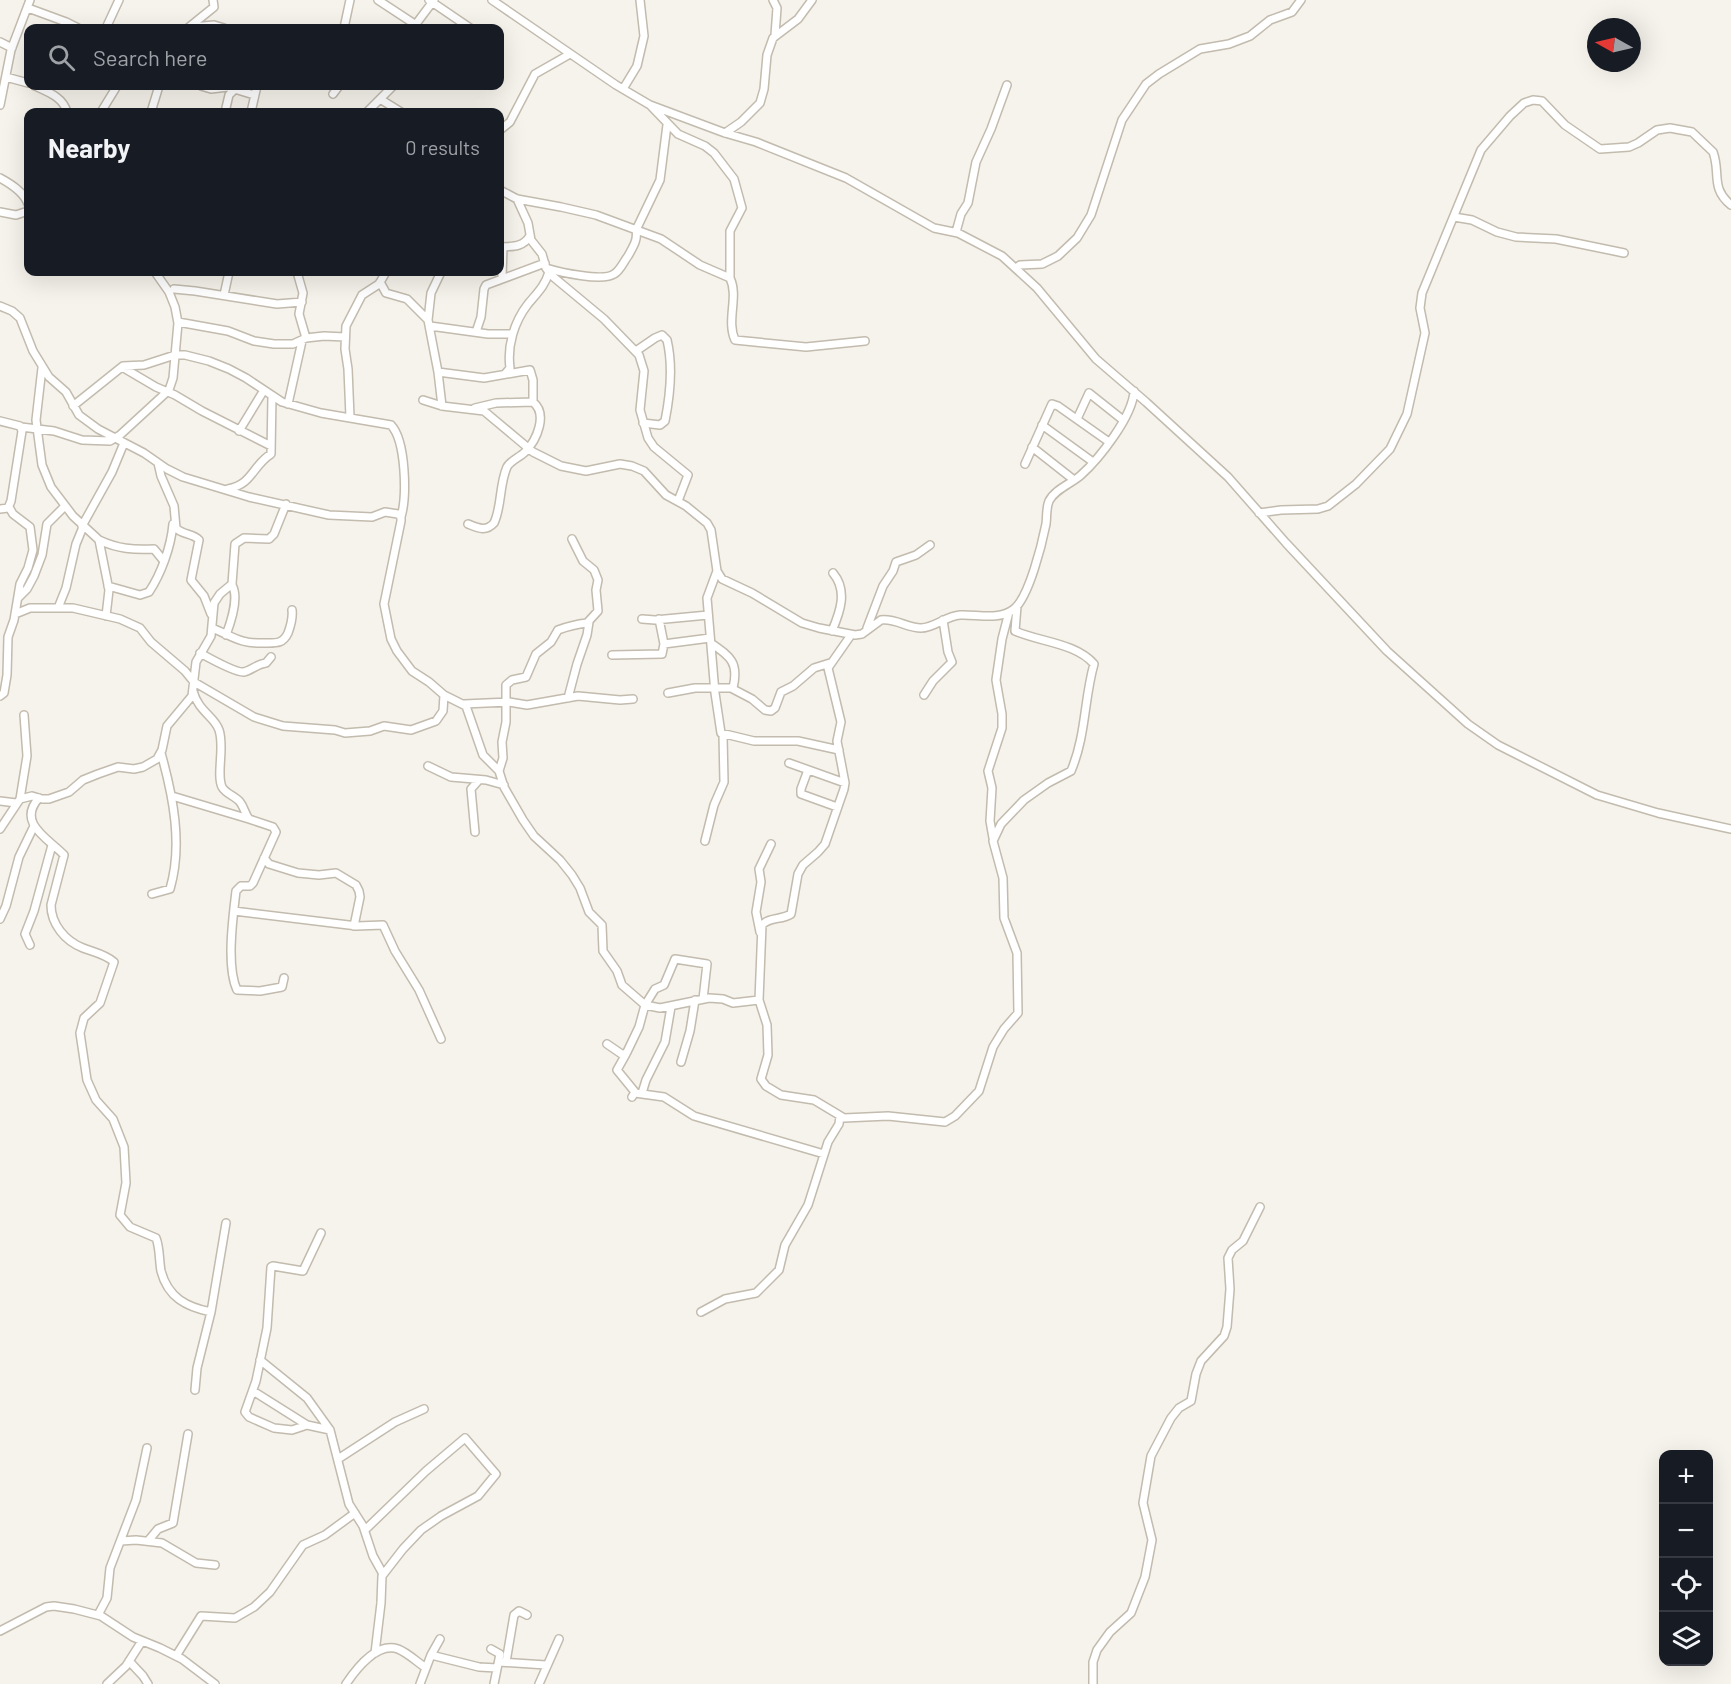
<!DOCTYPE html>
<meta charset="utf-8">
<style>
:root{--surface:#171b24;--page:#20242c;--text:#f1f3f6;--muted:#9ea1a6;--line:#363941}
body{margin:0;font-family:Barlow,sans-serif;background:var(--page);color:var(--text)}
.controls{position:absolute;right:18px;bottom:18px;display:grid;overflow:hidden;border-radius:12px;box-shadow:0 6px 24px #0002}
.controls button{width:54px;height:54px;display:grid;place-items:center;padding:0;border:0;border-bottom:2px solid var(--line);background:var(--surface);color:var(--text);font:30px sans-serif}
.compass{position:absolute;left:1587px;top:18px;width:54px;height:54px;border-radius:50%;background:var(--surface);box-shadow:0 6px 24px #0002;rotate:278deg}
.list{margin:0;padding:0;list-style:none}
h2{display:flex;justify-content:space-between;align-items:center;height:78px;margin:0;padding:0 24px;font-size:26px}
h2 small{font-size:20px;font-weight:400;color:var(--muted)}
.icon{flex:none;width:33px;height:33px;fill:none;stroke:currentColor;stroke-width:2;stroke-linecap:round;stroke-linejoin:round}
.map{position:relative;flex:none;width:1731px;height:1684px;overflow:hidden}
.search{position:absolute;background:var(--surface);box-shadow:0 6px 24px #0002;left:24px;top:24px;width:480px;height:66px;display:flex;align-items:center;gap:15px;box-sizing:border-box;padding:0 21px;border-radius:12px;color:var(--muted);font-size:22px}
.panel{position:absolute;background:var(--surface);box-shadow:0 6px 24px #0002;left:24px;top:108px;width:480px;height:168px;border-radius:12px}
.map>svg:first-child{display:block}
</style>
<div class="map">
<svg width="1731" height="1684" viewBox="0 0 1731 1684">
<rect width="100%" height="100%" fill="#f6f3ec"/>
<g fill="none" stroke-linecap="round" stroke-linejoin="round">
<defs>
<path id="minor" d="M 378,0 L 416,25
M 429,0 L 470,28
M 492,0 L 616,85 L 650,105 L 725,133 L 756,142 L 846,178 L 934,228 L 958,233 L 1002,256 L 1037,288 L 1096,359 L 1146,402 L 1228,477 L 1286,543 L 1387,651 L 1468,724 L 1498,745 L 1597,795 L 1658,813 L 1731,829
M 773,0 L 777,8 L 775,35
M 28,8 L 66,22 L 78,28
M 193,27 L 214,25 L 224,28
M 106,28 L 119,0
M 188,28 L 214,7 L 213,0
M 344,28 L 350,0
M 413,28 L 434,0
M 0,42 L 12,48
M 6,77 L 28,83
M 35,86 C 48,92 63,97 67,112
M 201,86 L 211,89 L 228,87 L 254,95
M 623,89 L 637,66 L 644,36 L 640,0
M 333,94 L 339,86
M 380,99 L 401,112
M 0,105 L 11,50 L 30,0
M 651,106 L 678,134 L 705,146 L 714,153 L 734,179 L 742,208 L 730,231 L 730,278
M 101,112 L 117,86
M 151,112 L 159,86
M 225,112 L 229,95 L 235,89
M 251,112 L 257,86
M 367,112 L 393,86
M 500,130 L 510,122 L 535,74 L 570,54
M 725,133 L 741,122 L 760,103 L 764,89 L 767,55 L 773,38 L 798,19 L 812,0
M 0,178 C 11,184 24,192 28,204
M 500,190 L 517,199 L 561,207 L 596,215 L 661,239 L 700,265 L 730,278 C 739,297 726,320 735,340 L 806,347 L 865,341
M 517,199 L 528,223 L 531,240 L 542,254 L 546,268 L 551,275 L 604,319 L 639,355 L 644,371 L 640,410 L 648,438 L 654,447 L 688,475 L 678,501
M 0,212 L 16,215 L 28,211
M 1454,217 L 1472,220 L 1497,232 L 1516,237 L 1556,239 L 1624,253
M 956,232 L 961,214 L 968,203 L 976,162 L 991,129 L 1007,85
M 500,247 C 512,246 522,248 530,236
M 546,268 C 559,272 603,282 614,274 C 620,271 624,261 628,256 C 633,247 638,240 636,230 L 660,180 L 667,125
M 1016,268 L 1020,265 L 1042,264 L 1058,256 L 1077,238 L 1091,215 L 1122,120 L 1146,84 L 1159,74 L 1200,49 L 1229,44 L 1250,36 L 1270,20 L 1292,12 L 1301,0
M 297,272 L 303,293 L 299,314 L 306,338
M 502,278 L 503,247
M 380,282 L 386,293 L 407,299 L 428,320 L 438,372 L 442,406
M 174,289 L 195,291 L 277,304 L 302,302
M 224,295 L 229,272
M 0,306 L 12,311 L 20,318 L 33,351 L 49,377 L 66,392 L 79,415 L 98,429 L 144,453 L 167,469 L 183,477 L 249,497 L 329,515 L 372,517 L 385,512 L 398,514 L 401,517 L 401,521 L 384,604 L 391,639 L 397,651 L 412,671 L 429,682 L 444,695 L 466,706 L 483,755 L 499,771 L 504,787 L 523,820 L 534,836 L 560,860 L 572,875 L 580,888 L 589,912 L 602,925 L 603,951 L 617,971 L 622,985 L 645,1005 L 660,1008 L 709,998 L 723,999 L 733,1003 L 759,1000
M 428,320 L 431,293 L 441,272
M 178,322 L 228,331 L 254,341 L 274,344 L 293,344 L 306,338 L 324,336 L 345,337
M 430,326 L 488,334 L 512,334
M 476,332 L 481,317 L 484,289 L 486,285 L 545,263
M 636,351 L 655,338 L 662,335 L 667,340 C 673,365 670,396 665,421 L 660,425 L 643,423
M 122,367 L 156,387 L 175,395 L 202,411 L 271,446
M 42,368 L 36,420 L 42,465 L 51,487 L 73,516 L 99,540 L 109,590 L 106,616
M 438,372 L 484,378 L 530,370 L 533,380 L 533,402
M 505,374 L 510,368 C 507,346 514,322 528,304 C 537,293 545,286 549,272
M 423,400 L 442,406 L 484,411 L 533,452 L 561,466 L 586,471 L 620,464 L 632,466 L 644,471 L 666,495 L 686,506 L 707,523 L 711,530 L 717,571 L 722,579 L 752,593 L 802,623 L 819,628 L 855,635 L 862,634 L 881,620 C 895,618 907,628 921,628 C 934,628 946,616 960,615 C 977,614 999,621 1014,609 C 1029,597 1042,544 1046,524 C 1047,517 1046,508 1049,501 C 1055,489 1071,484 1081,475 C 1099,459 1133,416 1134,391
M 288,404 L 302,341
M 73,406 L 123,366 L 144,365 L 175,355 L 185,355 L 209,361 L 229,369 L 246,378 L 282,402 L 321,413 L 391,425 C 406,441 407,496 401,517
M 350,417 L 348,369 L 345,349 L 346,326 L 362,295 L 379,284 L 386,272
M 1077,419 L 1089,393 L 1123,420
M 0,421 L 20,426 L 22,431 L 11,501 L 8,508 L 0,509
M 1042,425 L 1093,462
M 21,427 L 54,431 L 82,440 L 110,441 L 120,435 L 169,390 L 173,378 L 178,323 L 175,307 L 169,292 L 155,272
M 239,431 L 264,390
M 1032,447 L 1074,480
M 158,463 L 161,476 L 174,506 L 176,528 C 182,535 193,533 199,540 L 191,580 L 204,596 L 211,614
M 1025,464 L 1052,404 L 1058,406 L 1109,442
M 228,489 C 253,484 252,466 271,454 L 272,396
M 1259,513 L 1281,510 L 1318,509 L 1328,506 L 1356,484 L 1390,449 L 1407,414 L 1425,333 L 1420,308 L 1422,293 L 1481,150 L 1510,116 L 1524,103 L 1533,100 L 1542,101 L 1565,125 L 1600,149 L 1629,147 L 1638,143 L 1657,130 L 1670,128 L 1692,132 L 1713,152 C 1721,173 1710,188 1731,205
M 468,524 C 478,528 486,532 494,523 C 502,506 499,485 507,467 C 510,461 520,457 525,452 C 537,440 548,414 533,402 L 496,403 L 475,408
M 82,526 L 112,472 L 124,443
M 99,540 C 118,549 134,550 154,549 L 163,560
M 717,571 L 707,598 L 715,693 L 721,733 L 754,741 L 798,741 L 839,750
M 108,586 L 140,595 L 149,592 C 161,574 171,547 173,524
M 18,598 L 27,589 L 34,576 L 42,555 L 47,524 L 65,506
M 58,608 L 66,588 L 76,544 L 83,527
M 15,614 L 30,608 L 73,608 L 120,619 L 140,628 L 151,642 L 185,671 L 194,682 L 254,717 L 283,726 L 335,730 L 345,733 L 370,731 L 384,726 L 411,730 L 436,721 L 443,711 L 444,695
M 642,619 L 655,620 L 708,615
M 212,628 C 234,637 240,644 265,643 C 276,643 283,644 288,633 C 291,625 293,618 292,610
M 867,628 L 883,586 L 893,571 L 896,562 L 916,555 L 930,545
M 832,631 C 840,612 848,591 833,573
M 226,635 C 231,622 239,597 232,585
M 851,635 L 828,668 L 841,722 L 837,741 L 845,783 L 844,789 L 825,844 L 818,852 L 803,865 L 798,874 L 791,914 C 782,920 769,917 762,925 L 759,1000 L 767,1025 L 768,1055 L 761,1079 L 766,1086 L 781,1095 L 814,1100 L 844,1118 L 888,1116 L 945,1122 L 955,1116 L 979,1091 L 993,1047 L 1004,1029 L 1018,1013 L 1017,953 L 1004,918 L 1003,878 L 993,841 L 1001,824 L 1024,800 L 1048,783 L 1071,771 C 1086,736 1084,699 1094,664 C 1076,643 1040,642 1015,631 L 1017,606
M 711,643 C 731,657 739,663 733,688
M 664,644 L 710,638
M 200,653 C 209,658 236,673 244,672 C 252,670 257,664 266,663 L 271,657
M 612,655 L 662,654 L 664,644 L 659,619
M 193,691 C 198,711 215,717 219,730 C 225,747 216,774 222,787 C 226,794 235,796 240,802 C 244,807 245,814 249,819 L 273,827 L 276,832 L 253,883 L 250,886 L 241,886 L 236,891 C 233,917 226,966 237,990 L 260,991 L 282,987 L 284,978
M 668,693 L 695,688 L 731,688 L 752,699 L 765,710 L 771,711 L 775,708 L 781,692 L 793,686 L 814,668 L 830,663
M 924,695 L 933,681 L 952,662 L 948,652 L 943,620
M 0,696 L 4,693 L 7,675 L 8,637 L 14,620 L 20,584 L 28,568 L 33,550 L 30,527 L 13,514 L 9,507
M 568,698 L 577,664 L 587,635 L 589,622
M 464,704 L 509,702 L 527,705 L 578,696 L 620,700 L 633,699
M 789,763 L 845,783
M 428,766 L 451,777 L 486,780 L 504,785
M 808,770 L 801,789 L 801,794 L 837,807
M 499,771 L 503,758 L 502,742 L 506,722 L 506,685 L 512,680 L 526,677 L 536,654 L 551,642 L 558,630 C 566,627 578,624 587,623 L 598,611 L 596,590 L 598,580 L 594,570 L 583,561 L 572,539
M 172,796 L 249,819
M 39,798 C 16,823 49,839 64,855 L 51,905 C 51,924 65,941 83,948 C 93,952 105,954 114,962 L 100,1003 L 84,1018 L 80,1033 L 87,1080 L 96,1100 L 113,1119 L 124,1147 L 126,1183 L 120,1215 L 130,1227 L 156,1238 C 160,1248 159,1260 161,1271 C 168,1298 187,1307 211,1312
M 20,799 L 27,756 L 24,715
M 0,801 L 16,803
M 0,829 L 20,799 L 32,796 L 42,799 L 49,799 L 69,792 L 83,780 L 98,774 L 118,767 L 134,769 L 143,767 L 157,759 L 162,750 L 167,726 L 192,696 L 196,662 L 211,636 L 214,603 L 220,594 L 232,584 L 235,544 L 244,538 L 269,539 L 274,534 L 286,504
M 475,832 L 471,789 L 479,780
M 993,838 L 990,821 L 992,788 L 988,771 L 1002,728 L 1002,714 L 996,680 L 1002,639 L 1009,612
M 705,841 L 714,805 L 724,782 L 723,735
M 264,858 L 269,864 L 298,873 L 319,875 L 336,873 L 356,885 L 359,891 L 360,897 L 354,926
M 152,894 L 170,889 C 183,845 173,796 161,753
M 234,911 L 357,926 L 383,925 L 395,951 L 419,990 L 441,1039
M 0,919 L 6,906 L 19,857 L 34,826
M 760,932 L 756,912 L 761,882 L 759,869 L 771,844
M 30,945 L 25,934 L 34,911 L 52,845
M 607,1044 L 623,1055 L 627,1052 L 639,1027 L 645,1005 L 655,989 L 664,985 L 675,959 L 707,964 L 703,999
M 626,1054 L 617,1070 L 635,1092 L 632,1097
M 681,1062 L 690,1031 L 695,1000
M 635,1093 L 664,1097 L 694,1116 L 824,1154
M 642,1093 L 646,1080 L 665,1042 L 671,1007
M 321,1233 L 303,1271 L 273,1266 L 271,1267 L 267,1328 L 256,1381 L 245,1412 L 249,1417 L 274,1428 L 292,1430 L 307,1425 L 330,1430
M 701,1312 L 725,1299 L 756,1293 L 779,1270 L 785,1245 L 808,1205 L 828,1142 L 839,1124 L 840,1116
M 260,1360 L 307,1398 L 330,1430 L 349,1504 L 363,1526 L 373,1556 L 383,1574
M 195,1390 L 197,1368 L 211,1312 L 226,1223
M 253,1391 L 307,1425
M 338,1459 L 395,1422 L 424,1409
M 365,1530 L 426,1471 L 465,1438 L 496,1474 L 478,1496 L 441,1516 L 421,1530 L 403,1549 L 382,1576 L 381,1603 L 375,1653
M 121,1541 L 136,1540 L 162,1543 L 196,1563 L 215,1565
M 148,1541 L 158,1529 L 173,1523 L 188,1434
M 98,1615 L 107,1598 L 110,1568 L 136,1500 L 147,1448
M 0,1631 L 46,1607 L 54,1606 L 74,1609 L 101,1616 L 133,1637 L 160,1648 L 182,1659 L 215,1684
M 491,1649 L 500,1654 L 494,1684
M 431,1655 L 479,1667 L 497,1668
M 176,1656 L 201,1616 L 235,1618 L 254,1607 L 270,1592 L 303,1545 L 325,1535 L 355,1513
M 129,1661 L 143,1676 L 148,1684
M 499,1662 L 546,1665
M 506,1662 L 514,1615 L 519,1611 L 527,1615
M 107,1684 L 126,1666 L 142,1641
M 346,1684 C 356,1669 377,1642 398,1649 C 408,1653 417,1662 426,1668
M 420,1684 L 431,1655 L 440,1639
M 539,1684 L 559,1639
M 1093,1684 L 1093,1662 L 1097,1650 L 1110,1632 L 1131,1613 L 1145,1577 L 1152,1540 L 1143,1503 L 1151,1456 L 1171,1418 L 1179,1408 L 1191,1401 L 1196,1374 L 1201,1361 L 1224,1336 L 1227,1327 L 1230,1289 L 1228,1258 L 1232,1250 L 1243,1241 L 1260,1207"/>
</defs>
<!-- minor casing -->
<use href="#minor" stroke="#c2bbae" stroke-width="10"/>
<!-- minor -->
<use href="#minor" stroke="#fff" stroke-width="7"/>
</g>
</svg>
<div class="controls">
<button>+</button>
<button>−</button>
<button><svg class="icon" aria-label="locate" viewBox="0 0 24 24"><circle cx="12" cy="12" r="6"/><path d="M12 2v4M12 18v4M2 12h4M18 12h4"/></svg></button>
<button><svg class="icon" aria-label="layers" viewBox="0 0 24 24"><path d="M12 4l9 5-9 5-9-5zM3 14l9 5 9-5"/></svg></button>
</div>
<svg class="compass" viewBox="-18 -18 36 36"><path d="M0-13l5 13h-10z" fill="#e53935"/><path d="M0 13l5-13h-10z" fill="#9ea1a6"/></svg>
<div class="search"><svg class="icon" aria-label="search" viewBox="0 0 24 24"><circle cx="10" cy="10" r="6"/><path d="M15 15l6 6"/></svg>Search here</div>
<section class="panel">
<h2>Nearby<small>0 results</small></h2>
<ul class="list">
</ul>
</section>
</div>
